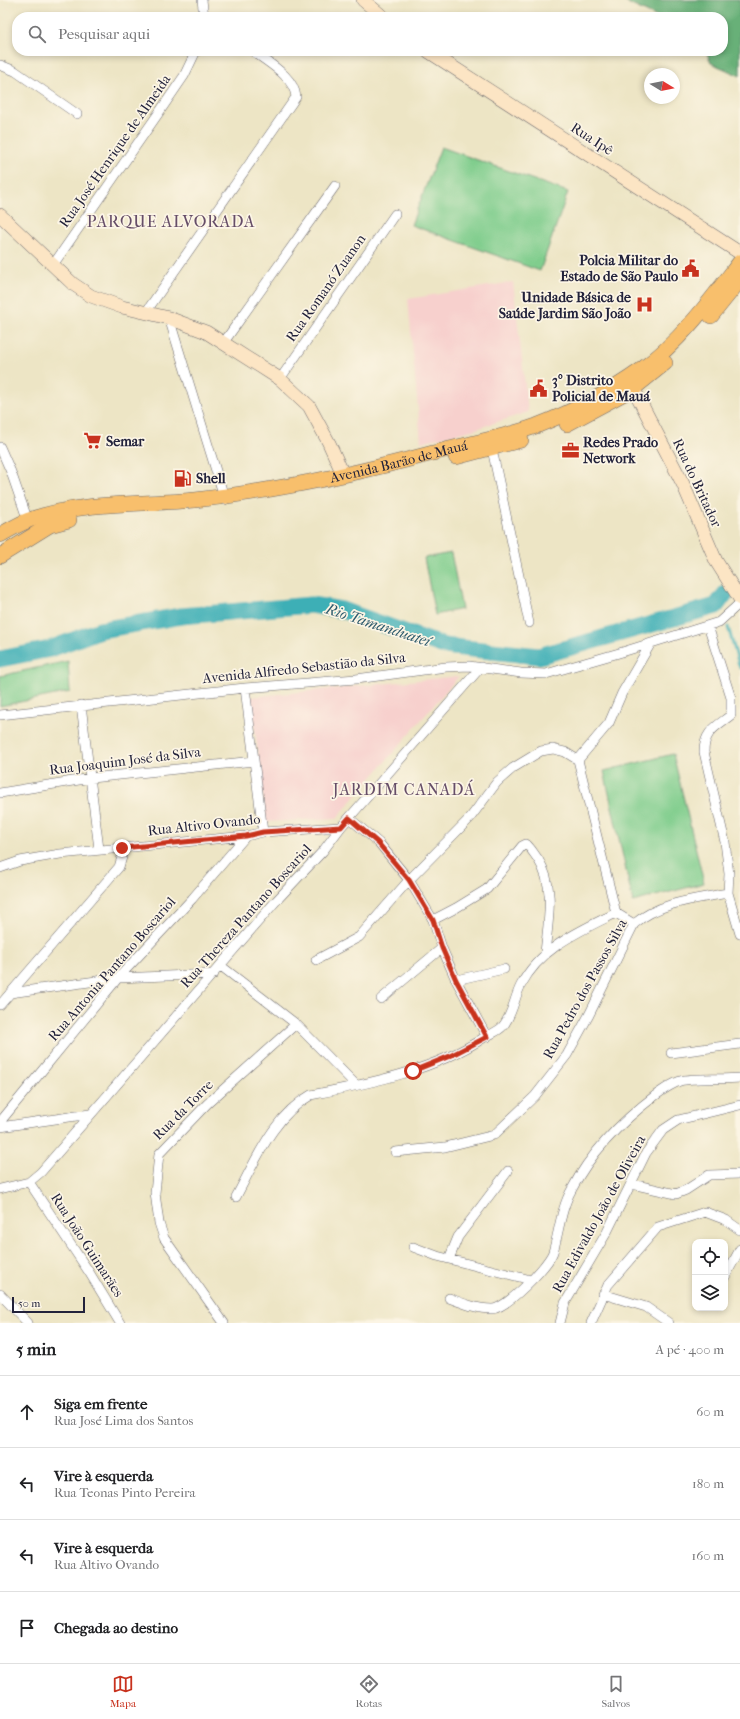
<!DOCTYPE html>
<html lang="pt">
<meta charset="utf-8">
<style>
:root{--surface:#fff;--page:#f6f6f6;--text:#202124;--muted:#757577;--line:#e0e0e0;--accent:#c8321e}
body{margin:0;font-family:"IM FELL French Canon",serif;background:var(--page);color:var(--text)}
.controls{position:absolute;right:12px;bottom:12px;display:grid;overflow:hidden;border-radius:8px;box-shadow:0 2px 6px #0003}
.controls button{width:36px;height:36px;display:grid;place-items:center;padding:0;border:0;border-bottom:1px solid var(--line);background:var(--surface);color:var(--text);font:20px sans-serif}
.compass{position:absolute;left:644px;top:68px;width:36px;height:36px;border-radius:50%;background:var(--surface);box-shadow:0 2px 6px #0003;rotate:100deg}
.scale{position:absolute;left:12px;bottom:10px;width:73px;box-sizing:border-box;padding-left:4px;border:2px solid #22223b;border-top:0;font-size:11px;line-height:14px;white-space:nowrap;color:#22223b;-webkit-text-stroke:3px #fcf5e5;paint-order:stroke}
.stop{position:absolute;width:12px;height:12px;margin:-9px;border:3px solid #c8321e;border-radius:50%;background:#fff}
.stop.end{background:#c8321e;border-color:#fff;box-shadow:0 1px 4px #0008}
.list{margin:0;padding:0;list-style:none}
h2{display:flex;justify-content:space-between;align-items:center;height:52px;margin:0;padding:0 16px;font-size:17px}
h2 small{font-size:13px;font-weight:400;color:var(--muted)}
.list li{display:grid;grid-template-columns:26px 1fr auto;gap:12px;align-items:center;box-sizing:border-box;height:72px;padding:0 16px;border-top:1px solid var(--line)}
.list b{display:block;font-size:15px;white-space:nowrap}
.list p{margin:0;font-size:13px;white-space:nowrap;color:var(--muted)}
.list em{font-size:13px;font-style:normal;color:var(--muted)}
.icon{flex:none;width:22px;height:22px;fill:none;stroke:currentColor;stroke-width:2;stroke-linecap:round;stroke-linejoin:round}
.map{position:relative;flex:none;width:740px;height:1323px;overflow:hidden}
.search{position:absolute;background:var(--surface);box-shadow:0 2px 6px #0003;left:12px;right:12px;top:12px;height:44px;display:flex;align-items:center;gap:10px;box-sizing:border-box;padding:0 14px;border-radius:16px;color:var(--muted);font-size:15px}
.sheet{height:340px;background:var(--surface)}
nav{display:flex;justify-content:space-around;align-items:center;box-sizing:border-box;height:56px;border-top:1px solid var(--line);background:var(--surface);font-size:11px;color:var(--muted)}
nav a{display:grid;justify-items:center;gap:2px}
nav .on{color:var(--accent)}
.map>svg:first-child{display:block}
</style>
<div class="map">
<svg width="740" height="1323" viewBox="0 0 740 1323">
<rect width="100%" height="100%" fill="#fcf5e5"/>
<filter id="ink" filterUnits="userSpaceOnUse"><feTurbulence type="fractalNoise" baseFrequency=".025" numOctaves="2"/><feDisplacementMap in="SourceGraphic" scale="8" xChannelSelector="R" yChannelSelector="G"/><feConvolveMatrix kernelMatrix="1 2 1 2 8 2 1 2 1" color-interpolation-filters="sRGB"/></filter>
<filter id="wash" filterUnits="userSpaceOnUse"><feTurbulence type="fractalNoise" baseFrequency=".012" numOctaves="4" result="noise"/><feDisplacementMap in="SourceGraphic" scale="16" xChannelSelector="R" yChannelSelector="G"/><feGaussianBlur stdDeviation="0.9" result="paint"/><feColorMatrix in="noise" values="0 0 0 0 0 0 0 0 0 0 0 0 0 0 0 0 0 1.4 0 .05"/><feComposite in="paint" operator="in"/></filter>
<g filter="url(#wash)">
<rect width="100%" height="100%" fill="#ede5c5"/>
<!-- built -->
<path fill="#f7d0cd" d="M 513,282 L 528,412 L 476,429 L 421,442 L 408,299 Z
M 459,676 L 337,818 L 266,822 L 251,697 Z"/>
<!-- green -->
<path fill="#80cd8d" stroke="#517864" d="M 441,147 L 568,192 L 540,271 L 411,225 Z
M 451,553 L 462,609 L 435,615 L 424,558 Z
M 68,661 L 70,692 L 0,706 L 0,676 Z
M 673,754 L 704,883 L 633,902 L 604,771 Z"/>
<!-- forest -->
<path fill="#68b078" stroke="#45695a" d="M 621,0 L 740,0 L 740,76 L 711,63 L 706,51 L 723,51 L 723,17 L 657,17 Z"/>
<g fill="none" stroke-linecap="round" stroke-linejoin="round">
<!-- stream -->
<path stroke="#3eafb6" stroke-width="3" d="M 728,627 L 740,668"/>
<!-- river -->
<path stroke="#3eafb6" stroke-width="17" d="M 0,659 L 50,649 L 100,630 L 181,616 L 311,605 L 342,610 L 444,646 L 539,656 L 716,606 L 725,594"/>
</g>
</g>
<g filter="url(#ink)">
<g fill="none" stroke-linecap="round" stroke-linejoin="round">
<defs>
<path id="street" d="M 202,0 L 204,17
M 0,65 L 15,71 L 77,114
M 53,265 L 158,114 L 184,76 L 196,51
M 146,312 L 296,97 C 294,76 268,63 253,51
M 169,318 L 225,500
M 224,342 L 335,186
M 280,379 L 395,214
M 0,447 L 11,472 L 28,521
M 492,449 L 529,623
M 708,626 L 731,698 L 731,715 C 716,727 704,731 704,752 L 725,842 L 729,874 L 728,893 L 740,934
M 245,688 L 263,832
M 81,705 L 99,849
M 0,715 L 245,688 L 356,679 L 446,667 L 469,666 L 521,673 L 546,674 L 619,653 L 719,622 L 740,603
M 578,760 L 616,913 L 634,924
M 578,760 L 609,723 L 622,693 L 651,643
M 0,793 L 91,778 L 254,761
M 349,818 L 379,843 L 409,880 L 433,920 L 442,948 L 456,980 L 487,1037
M 0,868 L 20,861 L 60,854 L 246,836 L 263,832 L 341,827
M 433,920 L 456,908 L 487,889 L 522,846 L 526,844 C 531,848 534,854 538,859 C 556,887 548,921 545,953
M 316,960 L 359,937 L 409,880 L 470,818 L 497,782 L 513,768 L 541,751 L 553,749 L 565,752 L 578,760
M 221,966 L 296,1024 L 356,1085
M 456,980 L 504,969
M 10,993 L 118,978 L 214,974
M 381,999 L 442,948
M 0,1005 L 119,867 L 122,857 L 122,848
M 671,1053 L 740,1044
M 0,1122 L 118,978 L 192,899 L 246,836
M 0,1127 L 90,1114
M 395,1152 L 445,1147 L 494,1135 L 535,1096 L 567,1055 L 589,1015 L 634,924 C 660,902 696,899 728,893
M 29,1182 L 89,1272 L 120,1323
M 632,1184 L 676,1194 L 686,1190 L 709,1175 L 740,1174
M 0,1189 L 29,1182 L 41,1172 L 276,901 L 323,851 L 341,827 L 481,667
M 236,1197 C 256,1160 273,1116 311,1095 C 371,1083 433,1071 485,1037 C 491,1034 499,1031 503,1026 C 513,1014 514,998 521,985 C 541,947 580,931 616,913
M 413,1247 L 437,1256 L 531,1280
M 449,1259 L 458,1237 L 508,1171
M 725,1277 L 740,1249
M 0,1294 L 28,1323
M 603,1294 L 646,1307 L 669,1323
M 449,1298 C 462,1303 477,1309 492,1309 C 506,1309 548,1266 553,1252 C 559,1232 561,1208 572,1189 C 591,1152 623,1120 656,1095 C 663,1090 671,1084 680,1081 C 694,1077 723,1080 740,1078
M 224,1323 L 164,1238 L 159,1223 L 155,1193 L 159,1154 L 207,1104 L 296,1024
M 560,1323 L 565,1303 L 607,1232 L 646,1153 L 663,1130 L 678,1120 L 740,1105
M 591,1323 L 608,1285 L 658,1227 L 705,1212 L 726,1220 L 740,1230"/>
<path id="secondary" d="M 363,0 L 383,17
M 428,51 L 740,253
M 0,215 L 73,284 L 91,296 L 122,307 L 169,318 L 206,332 L 280,379 L 309,406 L 329,443 L 343,474
M 629,380 L 683,484 L 716,561 L 740,599"/>
<g id="primary">
<path d="M 711,316 L 740,280"/>
<path d="M 567,424 L 634,388 L 665,363"/>
<path d="M 456,457 L 521,440"/>
<path id="s1" d="M 0,535 C 9,530 19,524 29,520 C 82,501 140,505 195,500 C 275,491 355,474 433,453 C 467,444 503,438 536,426 C 572,412 609,393 641,370 C 681,341 710,301 740,262"/>
<path d="M 0,556 L 50,525 L 69,520"/>
</g>
</defs>
<!-- street casing -->
<use href="#street" stroke="#69666b" stroke-width="10"/>
<!-- secondary casing -->
<use href="#secondary" stroke="#69666b" stroke-width="14"/>
<!-- primary casing -->
<use href="#primary" stroke="#69666b" stroke-width="16"/>
<!-- street -->
<use href="#street" stroke="#fff" stroke-width="9"/>
<!-- secondary -->
<use href="#secondary" stroke="#fce5c4" stroke-width="13"/>
<!-- primary -->
<use href="#primary" stroke="#f8bf6c" stroke-width="15"/>
</g>
</g>
<g fill="none" stroke-linecap="round" stroke-linejoin="round" filter="url(#ink)">
<!-- route -->
<path stroke="#c8321e" stroke-width="5" d="M 122,848 L 246,836 L 263,832 L 341,827 L 349,818 L 378,843 L 409,880 L 433,920 L 442,948 L 456,980 L 487,1037 L 450,1056 L 413,1071"/>
</g>
<!-- icons -->
<defs>
<symbol id="civic-bare" viewBox="-9 -9 18 18"><path d="M-.6-6.5H3V-4.5H.6V-3L4-1V1h2V6H-6V1h2V-1L-.6-3ZM-1.2 2.5V6h2.4V2.5Z" fill="#c8321e" stroke="#fcf5e5" stroke-width="2.5" paint-order="stroke"/></symbol>
<symbol id="hospital-bare" viewBox="-9 -9 18 18"><path d="M-5-5h3v3.5h4V-5h3V5h-3V1.5h-4V5h-3Z" fill="#c8321e" stroke="#fcf5e5" stroke-width="2.5" paint-order="stroke"/></symbol>
<symbol id="supermarket-bare" viewBox="-9 -9 18 18"><path d="M-6-5.5h2.5l.6 2H6L4.5 2H-2.5L-4.4-4H-6ZM-1.5 3.2a1.3 1.3 0 1 0 .1 0ZM3 3.2a1.3 1.3 0 1 0 .1 0Z" fill="#c8321e" stroke="#fcf5e5" stroke-width="2.5" paint-order="stroke"/></symbol>
<symbol id="office-bare" viewBox="-9 -9 18 18"><path d="M-6-3h4V-5.5h4V-3h4V5H-6ZM-1-4.5V-3h2v-1.5ZM-6 0V1H6V0Z" fill="#c8321e" stroke="#fcf5e5" stroke-width="2.5" paint-order="stroke"/></symbol>
<symbol id="fuel-bare" viewBox="-9 -9 18 18"><path d="M-5.5-6h7V0h2V4h1.3V-2.5L3-4.5l.8-.8L6-3V5H2.5V1h-1V6h-7ZM-4.2-4.7v3.2H.2V-4.7Z" fill="#c8321e" stroke="#fcf5e5" stroke-width="2.5" paint-order="stroke"/></symbol>
</defs>
<g fill-rule="evenodd">
<use href="#civic-bare" x="678" y="256" width="25" height="25"/>
<use href="#hospital-bare" x="632" y="292" width="25" height="25"/>
<use href="#civic-bare" x="526" y="376" width="25" height="25"/>
<use href="#supermarket-bare" x="80" y="428" width="25" height="25"/>
<use href="#office-bare" x="558" y="438" width="25" height="25"/>
<use href="#fuel-bare" x="170" y="466" width="25" height="25"/>
</g>
<g text-anchor="middle" dominant-baseline="central" stroke-width="3.5" stroke-linejoin="round" paint-order="stroke">
<!-- street labels -->
<g font-size="14" fill="#22223b" stroke="#fcf5e5">
<text transform="translate(592 139) rotate(33)">Rua Ipê</text>
<text transform="translate(115 151) rotate(-55)">Rua José Henrique de Almeida</text>
<text transform="translate(326 288) rotate(-55)">Rua Romanó Zuanon</text>
<text stroke="none"><textPath href="#s1" startOffset="408">Avenida Barão de Mauá</textPath></text>
<text transform="translate(697 483) rotate(65)">Rua do Britador</text>
<text transform="translate(304 668) rotate(-6)">Avenida Alfredo Sebastião da Silva</text>
<text transform="translate(125 761) rotate(-7)">Rua Joaquim José da Silva</text>
<text transform="translate(204 825) rotate(-6)">Rua Altivo Ovando</text>
<text transform="translate(246 916) rotate(-48)">Rua Thereza Pantano Boscariol</text>
<text transform="translate(112 969) rotate(-49)">Rua Antonia Pantano Boscariol</text>
<text transform="translate(585 989) rotate(-61)">Rua Pedro dos Passos Silva</text>
<text transform="translate(183 1110) rotate(-45)">Rua da Torre</text>
<text transform="translate(599 1214) rotate(-61)">Rua Edivaldo João de Oliveira</text>
<text transform="translate(87 1245) rotate(57)">Rua João Guimarães</text>
</g>
<!-- poi labels -->
<g font-size="14" font-weight="bold" fill="#22223b" stroke="#fcf5e5" text-anchor="start">
<text x="678" y="260" text-anchor="end">Polcia Militar do<tspan x="678" dy="16">Estado de São Paulo</tspan></text>
<text x="631" y="297" text-anchor="end">Unidade Básica de<tspan x="631" dy="16">Saúde Jardim São João</tspan></text>
<text x="552" y="380">3º Distrito<tspan x="552" dy="16">Policial de Mauá</tspan></text>
<text x="106" y="441">Semar</text>
<text x="583" y="442">Redes Prado<tspan x="583" dy="16">Network</tspan></text>
<text x="196" y="478">Shell</text>
</g>
<!-- water labels -->
<g font-size="15" font-style="italic" fill="#2d5a6c" stroke="#fcf5e5">
<text transform="translate(378 625) rotate(18)">Rio Tamanduateí</text>
</g>
<!-- quarter labels -->
<g font-size="16" letter-spacing="1" fill="#664e68" stroke="#fcf5e5">
<text x="171" y="221">PARQUE ALVORADA</text>
<text x="404" y="789">JARDIM CANADÁ</text>
</g>
</g>
</svg>
<div class="controls">
<button><svg class="icon" aria-label="locate" viewBox="0 0 24 24"><circle cx="12" cy="12" r="6"/><path d="M12 2v4M12 18v4M2 12h4M18 12h4"/></svg></button>
<button><svg class="icon" aria-label="layers" viewBox="0 0 24 24"><path d="M12 4l9 5-9 5-9-5zM3 14l9 5 9-5"/></svg></button>
</div>
<svg class="compass" viewBox="-18 -18 36 36"><path d="M0-13l5 13h-10z" fill="#e53935"/><path d="M0 13l5-13h-10z" fill="#757577"/></svg>
<div class="scale">50 m</div>
<div class="stop" style="left:413px;top:1071px"></div>
<div class="stop end" style="left:122px;top:848px"></div>
<div class="search"><svg class="icon" aria-label="search" viewBox="0 0 24 24"><circle cx="10" cy="10" r="6"/><path d="M15 15l6 6"/></svg>Pesquisar aqui</div>
</div>
<section class="sheet">
<h2>5 min<small>A pé · 400 m</small></h2>
<ul class="list">
<li><svg class="icon" aria-label="ahead" viewBox="0 0 24 24"><path d="M12 20V5M6 11l6-6 6 6"/></svg><div><b>Siga em frente</b><p>Rua José Lima dos Santos</p></div><em>60 m</em></li>
<li><svg class="icon" aria-label="left" viewBox="0 0 24 24"><path d="M17 20v-9H6M10 6l-5 5 5 5"/></svg><div><b>Vire à esquerda</b><p>Rua Teonas Pinto Pereira</p></div><em>180 m</em></li>
<li><svg class="icon" aria-label="left" viewBox="0 0 24 24"><path d="M17 20v-9H6M10 6l-5 5 5 5"/></svg><div><b>Vire à esquerda</b><p>Rua Altivo Ovando</p></div><em>160 m</em></li>
<li><svg class="icon" aria-label="arrive" viewBox="0 0 24 24"><path d="M6 21V4h12l-3 4 3 4H6"/></svg><div><b>Chegada ao destino</b></div></li>
</ul>
</section>
<nav>
<a class="on"><svg class="icon" aria-label="map" viewBox="0 0 24 24"><path d="M3 6l6-2 6 2 6-2v14l-6 2-6-2-6 2zM9 4v14M15 6v14"/></svg>Mapa</a>
<a><svg class="icon" aria-label="directions" viewBox="0 0 24 24"><path d="M12 3l9 9-9 9-9-9zM9 14v-3h6M13 9l2 2-2 2"/></svg>Rotas</a>
<a><svg class="icon" aria-label="saved" viewBox="0 0 24 24"><path d="M7 4h10v16l-5-4-5 4z"/></svg>Salvos</a>
</nav>
